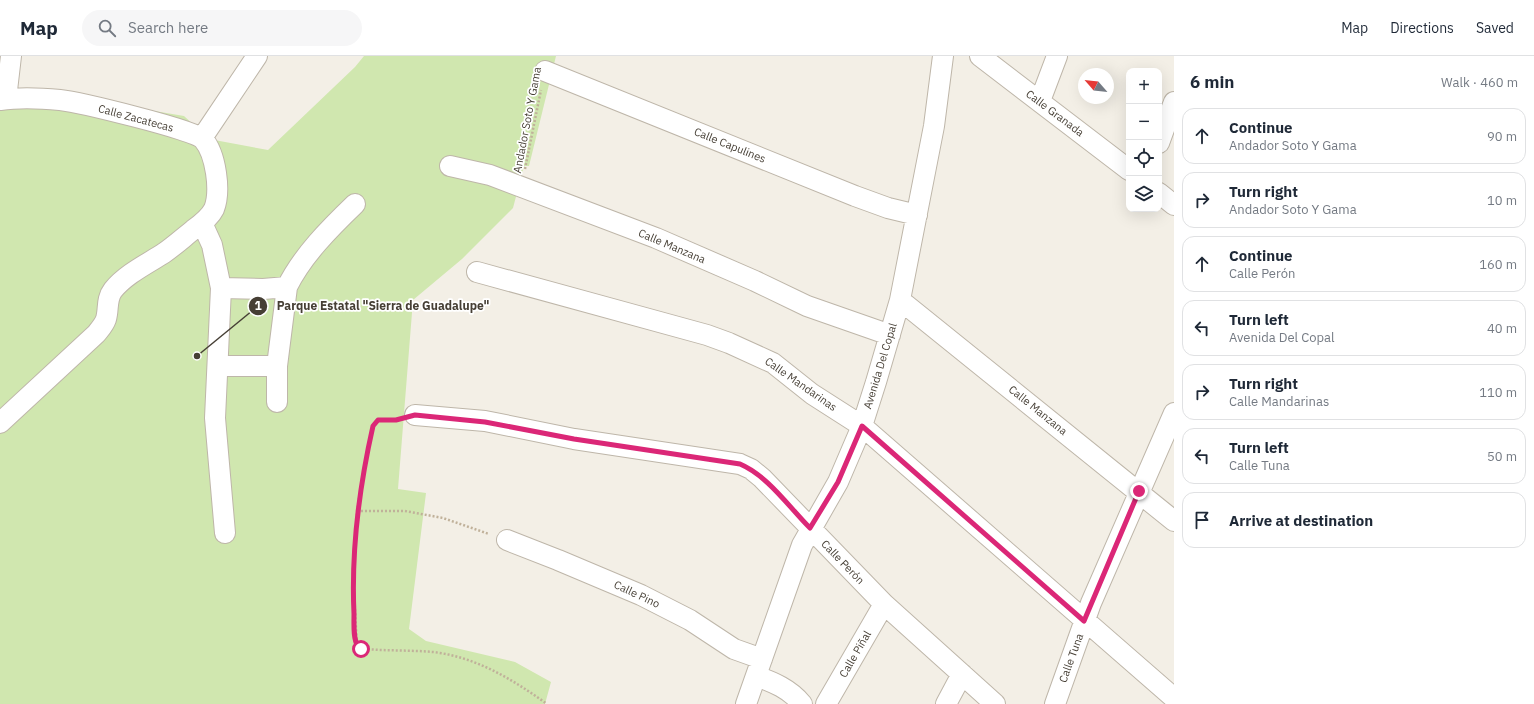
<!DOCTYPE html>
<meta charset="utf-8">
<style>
:root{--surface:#fff;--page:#f6f6f7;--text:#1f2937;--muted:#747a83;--line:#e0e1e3}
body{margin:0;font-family:"IBM Plex Sans",sans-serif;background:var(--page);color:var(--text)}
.controls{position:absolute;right:12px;top:12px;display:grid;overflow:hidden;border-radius:8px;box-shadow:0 4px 16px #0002}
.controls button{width:36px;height:36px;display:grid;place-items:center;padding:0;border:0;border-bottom:1px solid var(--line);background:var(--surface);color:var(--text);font:20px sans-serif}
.compass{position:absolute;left:1078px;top:12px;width:36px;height:36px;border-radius:50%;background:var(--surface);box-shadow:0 4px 16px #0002;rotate:298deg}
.stop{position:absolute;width:12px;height:12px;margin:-9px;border:3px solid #db2777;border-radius:50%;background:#fff}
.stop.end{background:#db2777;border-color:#fff;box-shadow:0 1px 4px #0008}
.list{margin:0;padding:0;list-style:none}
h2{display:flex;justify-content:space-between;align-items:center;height:52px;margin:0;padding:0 16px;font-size:17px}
h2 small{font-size:13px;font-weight:400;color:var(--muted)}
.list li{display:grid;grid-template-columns:26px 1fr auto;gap:12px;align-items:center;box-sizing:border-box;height:56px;margin:0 8px 8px;padding:0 8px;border:1px solid var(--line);border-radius:12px}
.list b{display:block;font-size:15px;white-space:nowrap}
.list p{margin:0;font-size:13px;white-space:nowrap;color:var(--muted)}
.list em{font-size:13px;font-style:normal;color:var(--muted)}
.icon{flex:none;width:22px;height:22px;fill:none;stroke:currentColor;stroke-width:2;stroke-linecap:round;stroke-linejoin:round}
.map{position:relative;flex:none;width:1174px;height:648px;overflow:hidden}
header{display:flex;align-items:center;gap:24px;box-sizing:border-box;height:56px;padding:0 20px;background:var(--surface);border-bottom:1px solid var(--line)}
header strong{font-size:19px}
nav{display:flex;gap:22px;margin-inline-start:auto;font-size:14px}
.search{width:280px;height:36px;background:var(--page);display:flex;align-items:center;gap:10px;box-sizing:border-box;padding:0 14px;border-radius:22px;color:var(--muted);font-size:15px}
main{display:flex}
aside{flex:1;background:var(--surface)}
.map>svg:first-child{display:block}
</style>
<header>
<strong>Map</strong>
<div class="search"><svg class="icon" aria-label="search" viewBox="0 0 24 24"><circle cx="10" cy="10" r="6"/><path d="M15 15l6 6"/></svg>Search here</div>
<nav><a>Map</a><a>Directions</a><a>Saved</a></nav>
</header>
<main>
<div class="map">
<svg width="1174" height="648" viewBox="0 0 1174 648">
<rect width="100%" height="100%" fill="#f3efe6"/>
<!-- green -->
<path fill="#d0e7af" d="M 364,0 L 556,0 L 529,110 L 524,110 L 513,152 L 462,203 L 413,244 L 398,433 L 426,437 L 409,573 L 426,585 L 515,606 L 551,626 L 545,648 L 0,648 L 0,38 L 36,35 L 184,60 L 209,83 L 268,94 L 355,11 Z"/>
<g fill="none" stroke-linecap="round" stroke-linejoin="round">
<defs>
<path id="minor" d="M 980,0 L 1129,114
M 545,15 L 855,140 L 888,152 L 917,159
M 6,43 L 11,0
M 0,44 C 20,41 40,42 60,44 C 79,46 195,74 203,83 C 216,98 221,135 214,153 C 210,161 200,169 193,174 C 183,182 174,190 164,197 C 147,208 126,218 113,234 C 106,243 109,253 106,263 C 104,269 100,273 96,278 L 0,367
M 1040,45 L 1057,0
M 202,82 L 257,0
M 1159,87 L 1174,46
M 450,110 L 490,119 L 656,182 L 755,225 L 807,250 L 890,279
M 1159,137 L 1174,149
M 202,167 L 212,189 L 221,232 L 215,362 L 225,477
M 477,216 L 707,279 L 729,287 L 773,307 L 812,338 L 862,370 L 1174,642
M 221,232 L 263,233 L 287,231 C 302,200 330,172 355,148
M 900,244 L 1174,465
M 219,310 L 277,310
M 277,346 L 277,310 L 287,231
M 415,359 L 485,365 L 574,383 L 740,408 L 751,413 L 762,422 L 884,548 L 995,648
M 507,484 L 558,504 L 641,539 L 690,564 L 734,593 L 762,603
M 756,620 C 773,626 790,633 802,648
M 746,648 L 802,489 L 838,426 L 862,370 L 876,326 L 900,244 L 934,70 L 943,0
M 826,648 L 884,548
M 946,648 L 962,618
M 1055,648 L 1091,547 L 1174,357"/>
</defs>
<!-- minor casing -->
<use href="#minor" stroke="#beb6a9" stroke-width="22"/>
<!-- path -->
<path stroke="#c0b19a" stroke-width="2.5" stroke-dasharray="2 2" stroke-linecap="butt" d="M 525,113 L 541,34
M 397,364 L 378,364 L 375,366 L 363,416 L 357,455 L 353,518 L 357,590 L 366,593 C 388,595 411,594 433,596 C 476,601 512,623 547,648
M 357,455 L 405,455 L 443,462 L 489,478"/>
<!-- minor -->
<use href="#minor" stroke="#fff" stroke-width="20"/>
</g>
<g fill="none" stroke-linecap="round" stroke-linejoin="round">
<!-- route -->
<path stroke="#db2777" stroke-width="5" d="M 361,593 L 358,591 C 353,583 354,569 354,558 C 351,494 359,432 373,370 L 378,364 L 396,364 L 415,359 L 485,366 L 574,383 L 740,408 C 768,420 789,451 810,472 L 838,426 L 862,370 L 1084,565 L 1139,435"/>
</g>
<g text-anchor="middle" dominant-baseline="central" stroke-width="3.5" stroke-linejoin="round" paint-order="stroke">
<!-- street labels -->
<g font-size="11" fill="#463f35" stroke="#fff">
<text transform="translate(1055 57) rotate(37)">Calle Granada</text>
<text transform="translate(136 62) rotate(15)">Calle Zacatecas</text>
<text transform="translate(527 64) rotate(-79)">Andador Soto Y Gama</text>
<text transform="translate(730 89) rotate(22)">Calle Capulines</text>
<text transform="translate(672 190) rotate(23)">Calle Manzana</text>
<text transform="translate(880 310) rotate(-73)">Avenida Del Copal</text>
<text transform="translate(801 328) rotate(35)">Calle Mandarinas</text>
<text transform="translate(1038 354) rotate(39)">Calle Manzana</text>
<text transform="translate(843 506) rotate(46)">Calle Perón</text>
<text transform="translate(637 538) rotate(25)">Calle Pino</text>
<text transform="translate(855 598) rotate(-60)">Calle Piñal</text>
<text transform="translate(1071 602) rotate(-70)">Calle Tuna</text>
</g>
</g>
<!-- callouts -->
<path fill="none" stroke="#463f35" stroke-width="1.5" d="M197 300L258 250"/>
<g fill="#463f35" stroke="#fff" stroke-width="1.5">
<circle cx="197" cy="300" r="4"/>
<circle cx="258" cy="250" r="10"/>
</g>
<g font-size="12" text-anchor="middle" font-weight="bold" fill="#fff">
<text x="258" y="254">1</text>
</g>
<g font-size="12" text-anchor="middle" font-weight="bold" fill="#463f35" stroke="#fff" stroke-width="3.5" stroke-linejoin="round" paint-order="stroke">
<text x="383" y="254">Parque Estatal "Sierra de Guadalupe"</text>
</g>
</svg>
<div class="controls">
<button>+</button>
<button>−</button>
<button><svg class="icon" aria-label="locate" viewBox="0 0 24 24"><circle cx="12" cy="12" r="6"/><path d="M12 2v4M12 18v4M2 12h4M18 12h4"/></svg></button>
<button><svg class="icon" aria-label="layers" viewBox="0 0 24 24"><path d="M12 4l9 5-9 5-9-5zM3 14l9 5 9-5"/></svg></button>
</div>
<svg class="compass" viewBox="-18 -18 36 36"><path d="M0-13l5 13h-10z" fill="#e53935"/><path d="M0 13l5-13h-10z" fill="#747a83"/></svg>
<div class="stop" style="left:361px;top:593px"></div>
<div class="stop end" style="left:1139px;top:435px"></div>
</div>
<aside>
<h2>6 min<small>Walk · 460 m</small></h2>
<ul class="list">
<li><svg class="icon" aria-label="ahead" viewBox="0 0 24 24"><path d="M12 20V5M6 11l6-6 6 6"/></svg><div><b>Continue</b><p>Andador Soto Y Gama</p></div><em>90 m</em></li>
<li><svg class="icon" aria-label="right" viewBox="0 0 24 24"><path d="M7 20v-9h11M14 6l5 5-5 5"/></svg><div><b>Turn right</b><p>Andador Soto Y Gama</p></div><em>10 m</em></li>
<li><svg class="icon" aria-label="ahead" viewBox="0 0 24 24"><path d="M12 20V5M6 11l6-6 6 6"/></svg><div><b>Continue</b><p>Calle Perón</p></div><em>160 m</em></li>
<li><svg class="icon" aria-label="left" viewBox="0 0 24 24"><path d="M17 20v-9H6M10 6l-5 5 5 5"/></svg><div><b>Turn left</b><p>Avenida Del Copal</p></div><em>40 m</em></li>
<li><svg class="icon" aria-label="right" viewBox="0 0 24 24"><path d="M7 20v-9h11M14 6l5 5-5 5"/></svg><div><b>Turn right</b><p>Calle Mandarinas</p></div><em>110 m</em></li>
<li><svg class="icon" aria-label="left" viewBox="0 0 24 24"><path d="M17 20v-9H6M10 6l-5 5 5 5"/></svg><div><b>Turn left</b><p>Calle Tuna</p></div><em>50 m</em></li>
<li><svg class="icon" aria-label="arrive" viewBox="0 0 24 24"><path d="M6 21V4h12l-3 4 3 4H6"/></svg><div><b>Arrive at destination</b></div></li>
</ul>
</aside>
</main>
